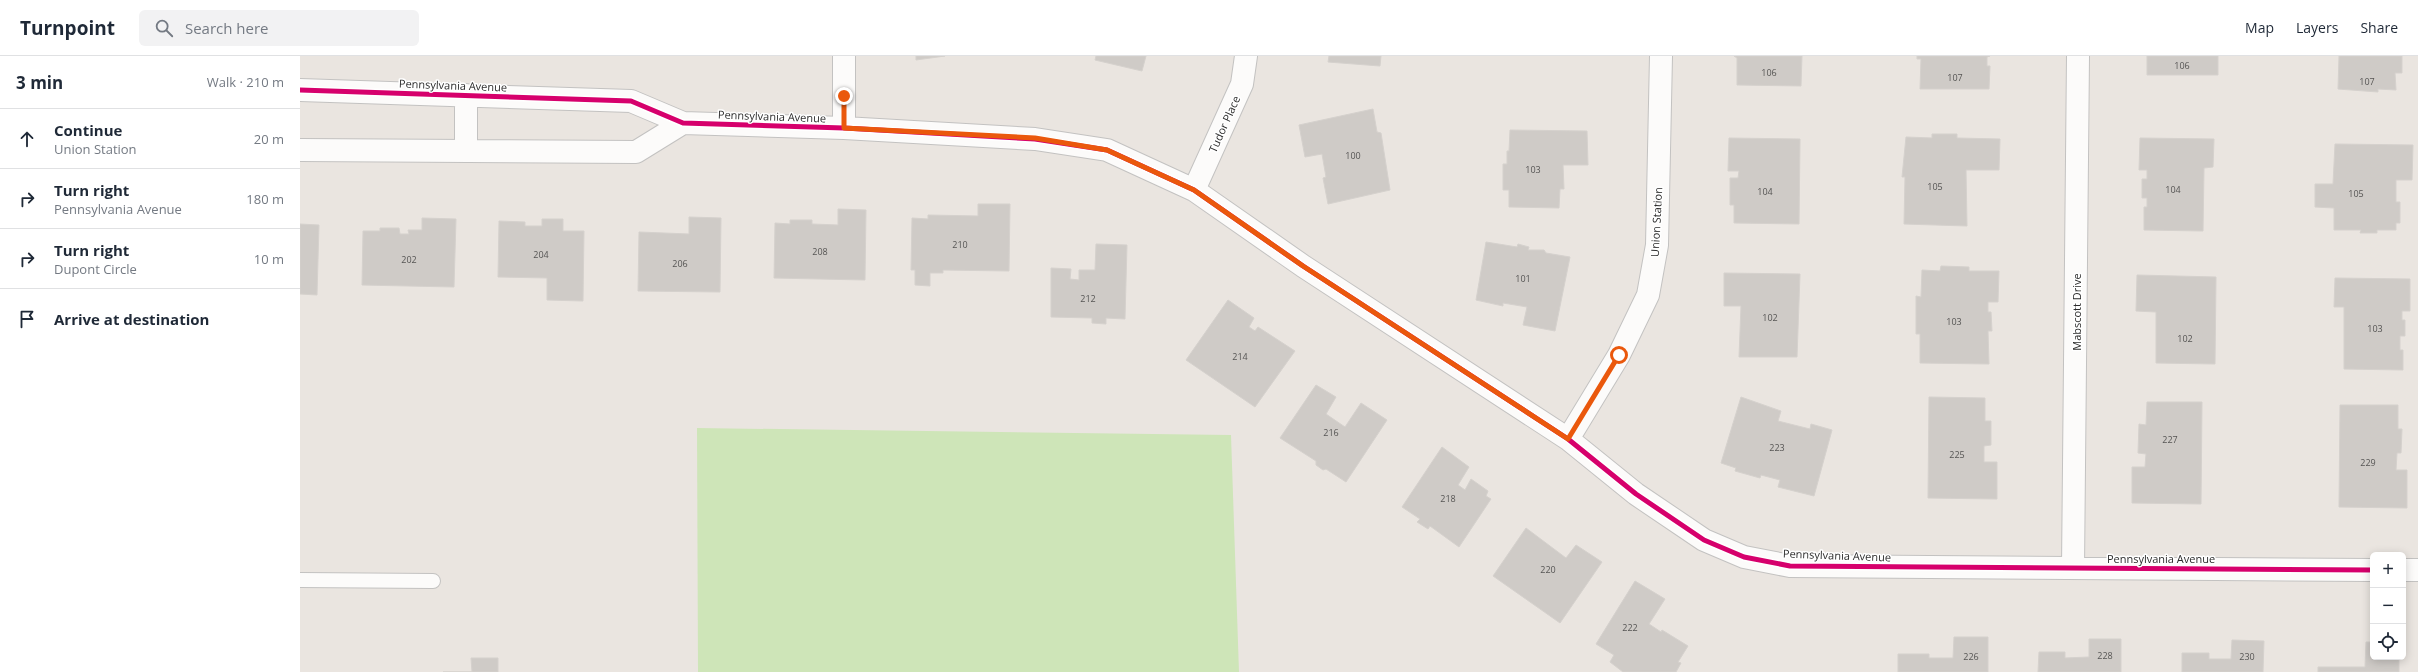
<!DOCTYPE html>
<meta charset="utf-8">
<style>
:root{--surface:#fff;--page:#f2f2f3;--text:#1f2937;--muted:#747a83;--line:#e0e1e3}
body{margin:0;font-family:"Open Sans",sans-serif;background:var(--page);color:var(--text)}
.controls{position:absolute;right:12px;bottom:12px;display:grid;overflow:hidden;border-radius:6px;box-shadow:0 2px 10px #0003}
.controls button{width:36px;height:36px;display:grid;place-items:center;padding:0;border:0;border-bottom:1px solid var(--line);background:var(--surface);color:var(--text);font:20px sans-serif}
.stop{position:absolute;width:12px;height:12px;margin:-9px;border:3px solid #ea580c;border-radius:50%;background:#fff}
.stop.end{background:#ea580c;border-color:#fff;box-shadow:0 1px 4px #0008}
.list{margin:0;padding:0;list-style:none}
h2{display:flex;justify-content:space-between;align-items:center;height:52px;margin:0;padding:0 16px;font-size:17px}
h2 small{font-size:13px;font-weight:400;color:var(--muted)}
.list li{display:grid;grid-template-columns:26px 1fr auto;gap:12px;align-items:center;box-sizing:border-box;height:60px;padding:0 16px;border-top:1px solid var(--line)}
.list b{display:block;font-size:15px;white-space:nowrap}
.list p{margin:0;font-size:13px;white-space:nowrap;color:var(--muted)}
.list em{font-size:13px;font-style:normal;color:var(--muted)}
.icon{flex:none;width:22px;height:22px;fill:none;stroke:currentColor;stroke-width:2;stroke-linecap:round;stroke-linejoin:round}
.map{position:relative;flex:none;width:2118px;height:616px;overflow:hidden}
header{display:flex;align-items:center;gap:24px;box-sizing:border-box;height:56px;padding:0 20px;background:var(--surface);border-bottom:1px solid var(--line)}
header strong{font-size:19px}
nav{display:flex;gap:22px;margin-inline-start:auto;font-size:14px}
.search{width:280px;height:36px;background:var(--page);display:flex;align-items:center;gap:10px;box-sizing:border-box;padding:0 14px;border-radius:6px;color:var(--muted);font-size:15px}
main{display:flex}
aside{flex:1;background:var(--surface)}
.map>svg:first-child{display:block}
</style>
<header>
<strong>Turnpoint</strong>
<div class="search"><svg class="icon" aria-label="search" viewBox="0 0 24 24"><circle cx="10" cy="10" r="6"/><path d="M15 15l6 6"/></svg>Search here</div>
<nav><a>Map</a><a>Layers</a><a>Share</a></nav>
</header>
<main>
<aside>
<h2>3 min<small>Walk · 210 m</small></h2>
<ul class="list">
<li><svg class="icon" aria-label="ahead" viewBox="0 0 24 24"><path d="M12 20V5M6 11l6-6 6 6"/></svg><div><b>Continue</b><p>Union Station</p></div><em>20 m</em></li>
<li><svg class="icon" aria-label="right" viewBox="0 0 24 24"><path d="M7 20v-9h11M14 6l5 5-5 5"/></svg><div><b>Turn right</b><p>Pennsylvania Avenue</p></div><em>180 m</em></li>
<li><svg class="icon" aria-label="right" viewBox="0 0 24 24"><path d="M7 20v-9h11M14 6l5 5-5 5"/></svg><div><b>Turn right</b><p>Dupont Circle</p></div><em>10 m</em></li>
<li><svg class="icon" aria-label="arrive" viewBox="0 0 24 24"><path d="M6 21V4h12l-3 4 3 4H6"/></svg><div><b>Arrive at destination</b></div></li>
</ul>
</aside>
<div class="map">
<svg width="2118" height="616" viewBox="0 0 2118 616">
<rect width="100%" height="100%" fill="#eae5e0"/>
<!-- green -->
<path fill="#cee5b8" d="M 397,372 L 931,379 L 939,616 L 398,616 Z"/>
<!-- building -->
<path fill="#cfcbc7" stroke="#d5d1cd" d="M 616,0 L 645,0 L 616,4 Z
M 796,0 L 846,0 L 842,15 L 795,4 Z
M 1029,0 L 1081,0 L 1080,10 L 1028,6 Z
M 1434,0 L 1502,0 L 1501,30 L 1437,29 L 1437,2 Z
M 1617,0 L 1690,0 L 1687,1 L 1687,10 L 1690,10 L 1689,33 L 1620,33 L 1621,3 L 1617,3 Z
M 1847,0 L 1918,0 L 1918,19 L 1847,19 Z
M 2039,0 L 2102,0 L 2102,17 L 2095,17 L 2096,34 L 2078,33 L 2078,36 L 2038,33 Z
M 1073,53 L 1077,76 L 1081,77 L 1090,134 L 1028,148 L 1023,122 L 1026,121 L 1022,98 L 1005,101 L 999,69 Z
M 1210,74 L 1287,75 L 1288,109 L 1263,109 L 1264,133 L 1260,133 L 1259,152 L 1209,151 L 1209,134 L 1203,134 L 1203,108 L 1207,108 L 1207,95 L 1209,95 Z
M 1632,78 L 1657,78 L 1657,82 L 1700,83 L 1699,114 L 1666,114 L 1667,170 L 1604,168 L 1605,121 L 1602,121 L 1606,81 L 1632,82 Z
M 1429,82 L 1500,83 L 1499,168 L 1434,167 L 1434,149 L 1430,149 L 1430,122 L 1438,122 L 1439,115 L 1428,115 Z
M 1840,82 L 1914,83 L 1913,111 L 1904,112 L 1903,175 L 1844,174 L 1844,151 L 1847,151 L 1847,142 L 1842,142 L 1842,123 L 1847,123 L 1847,114 L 1839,114 Z
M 2035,88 L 2113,89 L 2112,124 L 2096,124 L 2096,146 L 2100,146 L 2100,167 L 2096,167 L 2096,174 L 2077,174 L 2077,177 L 2060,177 L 2061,174 L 2034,174 L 2034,152 L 2015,151 L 2015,128 L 2033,128 Z
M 678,148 L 710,148 L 709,215 L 643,214 L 643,217 L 630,217 L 630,230 L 615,229 L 615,214 L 611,214 L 612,162 L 628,163 L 628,159 L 678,160 Z
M 538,153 L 566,154 L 565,224 L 474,222 L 475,167 L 490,168 L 490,164 L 512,164 L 512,168 L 538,169 Z
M 389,161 L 421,162 L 420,236 L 338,235 L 339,176 L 389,178 Z
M 122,162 L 156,163 L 154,231 L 62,229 L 63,175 L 80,175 L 80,172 L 99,172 L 100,178 L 109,178 L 108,174 L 122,174 Z
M 242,163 L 263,163 L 263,175 L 284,175 L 283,245 L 247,244 L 247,222 L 198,221 L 199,165 L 225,166 L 225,170 L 242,170 Z
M 0,168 L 19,169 L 17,239 L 0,238 Z
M 1186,186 L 1217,191 L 1218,188 L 1229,191 L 1228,194 L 1244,194 L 1246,197 L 1270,201 L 1255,275 L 1223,269 L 1227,251 L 1203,247 L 1203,250 L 1176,244 Z
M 796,188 L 827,189 L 825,263 L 806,262 L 806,268 L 792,267 L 792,262 L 751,261 L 751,212 L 771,213 L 770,223 L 779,224 L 779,214 L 795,214 Z
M 1641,210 L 1669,211 L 1669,215 L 1699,215 L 1698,246 L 1688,246 L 1688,256 L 1691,256 L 1692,275 L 1688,275 L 1689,308 L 1620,307 L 1620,278 L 1616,278 L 1616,240 L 1621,241 L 1622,214 L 1640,215 Z
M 1424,217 L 1500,218 L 1497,301 L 1439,301 L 1441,250 L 1424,250 Z
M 1837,219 L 1916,221 L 1915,308 L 1856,307 L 1856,256 L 1836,255 Z
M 2035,222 L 2110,223 L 2110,255 L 2102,255 L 2102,264 L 2105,264 L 2105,280 L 2100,280 L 2100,294 L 2103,294 L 2103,314 L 2044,313 L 2044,251 L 2034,251 Z
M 928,244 L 954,262 L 949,271 L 955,275 L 958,271 L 995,295 L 955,351 L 886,304 Z
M 1016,329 L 1036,341 L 1026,358 L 1045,371 L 1061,347 L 1087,364 L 1046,426 L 1026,413 L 1023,414 L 1016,409 L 1016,405 L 980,382 Z
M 1441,341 L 1481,355 L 1478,365 L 1510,373 L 1511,368 L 1532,374 L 1514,440 L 1478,431 L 1480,424 L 1461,419 L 1460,422 L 1435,415 L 1436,412 L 1421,407 Z
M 1629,341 L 1685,342 L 1685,365 L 1691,365 L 1691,389 L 1684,390 L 1684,406 L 1697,406 L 1697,443 L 1628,442 Z
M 1847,346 L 1902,346 L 1901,448 L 1832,447 L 1832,411 L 1845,411 L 1846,398 L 1838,397 L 1839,368 L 1846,369 Z
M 2040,349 L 2098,349 L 2098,373 L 2102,373 L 2101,397 L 2097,397 L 2096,414 L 2107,414 L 2107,452 L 2039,451 Z
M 1142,391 L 1169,411 L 1158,429 L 1165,434 L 1171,423 L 1188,435 L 1186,440 L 1191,443 L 1159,491 L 1130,470 L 1128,473 L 1117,466 L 1120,463 L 1102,451 Z
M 1226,472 L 1266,502 L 1276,489 L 1302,506 L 1260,567 L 1193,520 Z
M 1335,525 L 1365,543 L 1349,568 L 1361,576 L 1362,574 L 1388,590 L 1378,606 L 1381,607 L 1376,616 L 1323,616 L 1310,606 L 1314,599 L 1296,588 Z
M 1654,581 L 1688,581 L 1688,616 L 1598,616 L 1598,598 L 1629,598 L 1629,602 L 1653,602 Z
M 1789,583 L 1821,583 L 1821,616 L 1738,616 L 1739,596 L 1765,596 L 1765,602 L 1789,601 Z
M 1932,584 L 1964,585 L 1963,616 L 1882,616 L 1882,597 L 1909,597 L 1909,603 L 1931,603 Z
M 2066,586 L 2073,586 L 2073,601 L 2099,601 L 2099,616 L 2018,616 L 2018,611 L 2065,611 Z
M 171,602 L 198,602 L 198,616 L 143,616 L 172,616 Z"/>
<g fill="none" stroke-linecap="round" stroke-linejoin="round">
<defs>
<path id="service" d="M 0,524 L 133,525"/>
<path id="minor" d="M 544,0 L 544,72
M 0,34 L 331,45 L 383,67 L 544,72 L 735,83 L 807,94 L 894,134 L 1003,210 L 1268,383 L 1336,438 L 1404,484 L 1444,501 L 1490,510 L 2073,514
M 0,94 L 336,96 L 383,67
M 166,94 L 166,39
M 894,134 L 942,28 L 946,0
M 1268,383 L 1319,299 L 1348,239 L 1357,189 L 1361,0
M 1773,512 L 1778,0
M 2103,514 L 2118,514"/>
</defs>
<!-- service casing -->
<use href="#service" stroke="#c3c2c1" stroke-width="16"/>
<!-- minor casing -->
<use href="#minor" stroke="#c3c2c1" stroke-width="24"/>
<!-- service -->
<use href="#service" stroke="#fcfbfa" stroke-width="14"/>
<!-- minor -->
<use href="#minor" stroke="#fcfbfa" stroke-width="22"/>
<defs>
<path id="cycleway" d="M 0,34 L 331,45 L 383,67 L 544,72 L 735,83 L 807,94 L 894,134 L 1003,210 L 1268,383 L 1336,438 L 1404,484 L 1444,501 L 1490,510 L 2073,514"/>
</defs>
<!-- cycleway casing -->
<use href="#cycleway" stroke="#fff" stroke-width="8"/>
<!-- cycleway -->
<use href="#cycleway" stroke="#d6006c" stroke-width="5"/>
</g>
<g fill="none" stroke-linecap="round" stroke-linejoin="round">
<!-- route -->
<path stroke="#ea580c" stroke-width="5" d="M 544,40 L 544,72 L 735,82 L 807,94 L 894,134 L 1003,210 L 1268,383 L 1319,299"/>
</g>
<g text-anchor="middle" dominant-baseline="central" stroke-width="3" stroke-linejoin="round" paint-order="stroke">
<!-- number labels -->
<g font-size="9" fill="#565554">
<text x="1882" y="9">106</text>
<text x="1469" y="16">106</text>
<text x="1655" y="21">107</text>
<text x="2067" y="25">107</text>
<text x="1053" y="99">100</text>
<text x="1233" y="113">103</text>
<text x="1635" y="130">105</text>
<text x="1873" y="133">104</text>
<text x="1465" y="135">104</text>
<text x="2056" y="137">105</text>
<text x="660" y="188">210</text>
<text x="520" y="195">208</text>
<text x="241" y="198">204</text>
<text x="109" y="203">202</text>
<text x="380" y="207">206</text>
<text x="1223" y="222">101</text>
<text x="788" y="242">212</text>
<text x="1470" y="261">102</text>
<text x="1654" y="265">103</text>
<text x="2075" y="272">103</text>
<text x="1885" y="282">102</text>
<text x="940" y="300">214</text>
<text x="1031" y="376">216</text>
<text x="1870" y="383">227</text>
<text x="1477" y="391">223</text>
<text x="1657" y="398">225</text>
<text x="2068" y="406">229</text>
<text x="1148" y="442">218</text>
<text x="1248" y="513">220</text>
<text x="1330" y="571">222</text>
<text x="1805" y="599">228</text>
<text x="1671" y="600">226</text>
<text x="1947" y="600">230</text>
</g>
<!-- street labels -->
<g font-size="11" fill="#2b2b2b" stroke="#fff">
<text transform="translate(153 29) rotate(2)">Pennsylvania Avenue</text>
<text transform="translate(472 60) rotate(2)">Pennsylvania Avenue</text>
<text transform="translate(924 68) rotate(-66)">Tudor Place</text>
<text transform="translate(1356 166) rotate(-87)">Union Station</text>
<text transform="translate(1776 256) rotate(-90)">Mabscott Drive</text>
<text transform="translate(1537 499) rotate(2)">Pennsylvania Avenue</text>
<text x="1861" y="502">Pennsylvania Avenue</text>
</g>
</g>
</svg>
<div class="controls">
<button>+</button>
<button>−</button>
<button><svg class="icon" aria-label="locate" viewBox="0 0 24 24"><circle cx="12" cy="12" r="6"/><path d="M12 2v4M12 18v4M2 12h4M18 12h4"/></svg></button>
</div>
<div class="stop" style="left:1319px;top:299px"></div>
<div class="stop end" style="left:544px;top:40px"></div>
</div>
</main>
